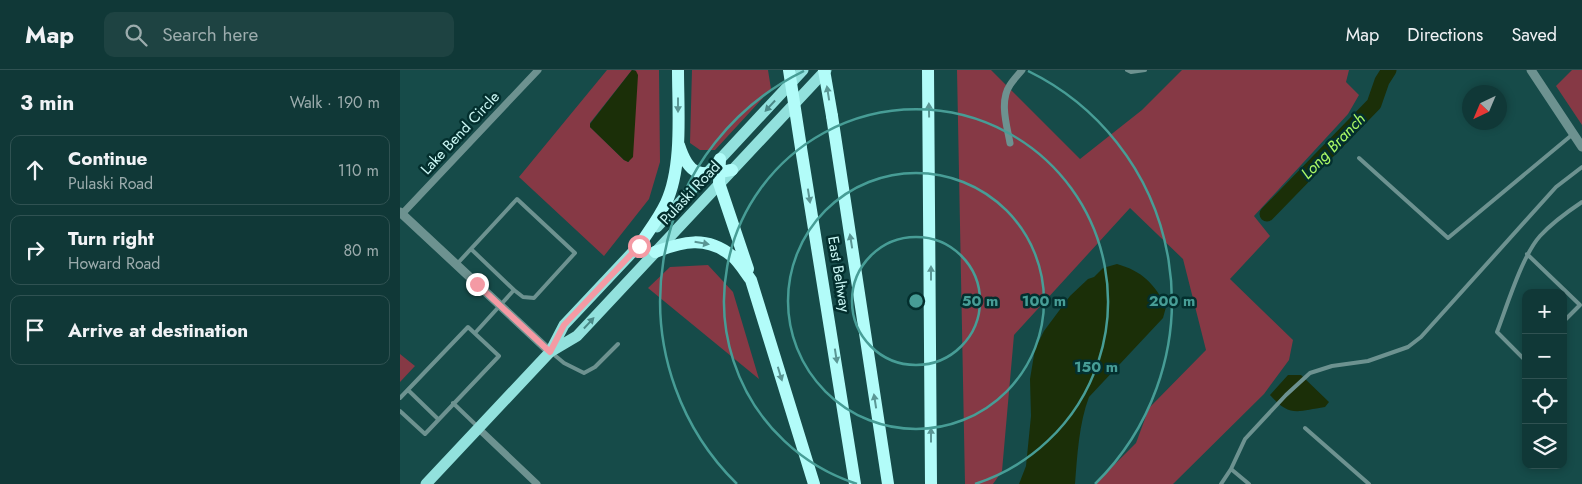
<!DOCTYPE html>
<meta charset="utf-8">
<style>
:root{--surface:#103837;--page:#1e4342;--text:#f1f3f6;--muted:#9cacad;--line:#305252}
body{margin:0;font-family:Jost,sans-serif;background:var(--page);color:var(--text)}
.controls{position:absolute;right:15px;bottom:15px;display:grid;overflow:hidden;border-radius:10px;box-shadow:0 2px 8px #0003}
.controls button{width:45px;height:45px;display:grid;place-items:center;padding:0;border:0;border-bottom:1px solid var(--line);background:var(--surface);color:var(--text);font:25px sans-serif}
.compass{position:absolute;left:1062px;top:15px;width:45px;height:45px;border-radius:50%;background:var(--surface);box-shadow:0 2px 8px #0003;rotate:224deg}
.stop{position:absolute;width:15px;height:15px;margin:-11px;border:4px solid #f49aa4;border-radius:50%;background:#fff}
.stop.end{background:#f49aa4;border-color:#fff;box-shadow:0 1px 5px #0008}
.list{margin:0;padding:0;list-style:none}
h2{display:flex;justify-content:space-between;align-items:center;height:65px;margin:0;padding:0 20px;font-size:21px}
h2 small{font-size:16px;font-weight:400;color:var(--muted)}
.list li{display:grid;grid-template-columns:32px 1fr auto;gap:15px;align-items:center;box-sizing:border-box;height:70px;margin:0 10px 10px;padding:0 10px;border:1px solid var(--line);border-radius:10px}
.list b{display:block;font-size:19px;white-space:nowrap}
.list p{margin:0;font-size:16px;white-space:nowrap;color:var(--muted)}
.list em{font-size:16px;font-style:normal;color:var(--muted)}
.icon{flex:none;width:28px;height:28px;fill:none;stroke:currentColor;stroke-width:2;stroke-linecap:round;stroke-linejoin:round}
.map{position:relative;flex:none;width:1182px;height:414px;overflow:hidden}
header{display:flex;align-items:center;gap:30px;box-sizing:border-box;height:70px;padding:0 25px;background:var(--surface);border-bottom:1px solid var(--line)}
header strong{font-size:24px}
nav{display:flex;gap:28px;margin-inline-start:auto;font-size:18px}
.search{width:350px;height:45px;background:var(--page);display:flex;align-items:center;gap:12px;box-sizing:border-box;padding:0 18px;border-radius:10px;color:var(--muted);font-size:19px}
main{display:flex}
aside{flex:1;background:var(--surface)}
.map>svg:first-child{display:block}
</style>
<header>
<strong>Map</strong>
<div class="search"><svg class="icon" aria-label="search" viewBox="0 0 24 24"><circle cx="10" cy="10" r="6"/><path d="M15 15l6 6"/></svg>Search here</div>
<nav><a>Map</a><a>Directions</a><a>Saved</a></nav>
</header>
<main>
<aside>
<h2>3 min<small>Walk · 190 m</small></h2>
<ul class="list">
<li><svg class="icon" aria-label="ahead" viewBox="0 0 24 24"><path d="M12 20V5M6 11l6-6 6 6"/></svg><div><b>Continue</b><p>Pulaski Road</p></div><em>110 m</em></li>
<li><svg class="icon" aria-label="right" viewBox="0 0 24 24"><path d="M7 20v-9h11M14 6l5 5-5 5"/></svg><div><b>Turn right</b><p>Howard Road</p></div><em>80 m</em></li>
<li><svg class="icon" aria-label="arrive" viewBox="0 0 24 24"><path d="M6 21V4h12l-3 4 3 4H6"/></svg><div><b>Arrive at destination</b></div></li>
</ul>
</aside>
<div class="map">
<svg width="1182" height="414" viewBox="0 0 1182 414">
<rect width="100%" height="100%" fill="#164b49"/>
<!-- green -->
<path fill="#863945" d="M 207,0 L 232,0 L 190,53 L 190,57 L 224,90 L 229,92 L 236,1 L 234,0 L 259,0 L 260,92 L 249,129 L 204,186 L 119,107 Z
M 292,0 L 368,0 L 371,19 L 315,80 L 300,80 L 290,73 Z
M 557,0 L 591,0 L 680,89 L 742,40 L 782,0 L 949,0 L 946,12 L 959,25 L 948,44 L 854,146 L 870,166 L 830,209 L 893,270 L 889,290 L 864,324 L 773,414 L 695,414 L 736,373 L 749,338 L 806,280 L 783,189 L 730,138 L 614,265 L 602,401 L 593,414 L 565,414 Z
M 1172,0 L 1182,0 L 1182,55 L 1156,16 Z
M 308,195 L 333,222 L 359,309 L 248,218 L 270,197 Z
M 0,284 L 15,296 L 0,312 Z"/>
<!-- water -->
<path fill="#1b2f08" d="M 232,0 L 236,1 L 238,5 L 233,87 L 228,92 L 224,90 L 190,57 L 190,54 Z
M 717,194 C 742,201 755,214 766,237 L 763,248 L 689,327 C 679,353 677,387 675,414 L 619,414 L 626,396 L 631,346 L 630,309 L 635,279 L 644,261 L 670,226 L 688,209 L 694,207 L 703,198 Z
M 888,305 L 901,305 L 929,332 L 925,337 C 898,341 890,348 870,325 Z"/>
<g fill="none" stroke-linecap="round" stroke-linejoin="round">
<!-- river -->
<path stroke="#1b2f08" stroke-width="15" d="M 867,144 L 974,34 L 982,11 L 989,0"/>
<!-- service -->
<path stroke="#6d9290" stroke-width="4" d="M 727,0 L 731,2 L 745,0
M 959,88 L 1048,168 L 1173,64
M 71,179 L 114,220
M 1127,184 L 1180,235 L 1163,252
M 57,194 L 117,129 L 175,183 L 134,228 L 123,227 L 114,220 L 75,263
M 152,283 L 164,293 L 184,303 L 195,297 L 218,274
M 1126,291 L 1097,262 C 1107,236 1122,186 1140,166 C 1152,153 1167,142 1182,132
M 8,320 L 38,349
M 0,328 L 68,257 L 99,286 L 25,364 L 0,341
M 53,333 L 77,356
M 905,358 L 969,414
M 831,399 L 849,414
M 821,414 L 831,399 L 845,369 L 886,325 L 910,303 L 932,296 L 968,291 L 1008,277 L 1021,267 L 1156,117 L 1182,97"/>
<!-- minor -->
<path stroke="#6d9290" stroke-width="7" d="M 610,73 C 607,56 599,31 610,15 C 613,10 618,5 622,0
M 2,144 L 138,0
M 78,358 L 137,414"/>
<!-- tertiary -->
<path stroke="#6d9290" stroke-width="9" d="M 1131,0 L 1182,77
M 0,142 L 150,282"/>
<!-- primary -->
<path stroke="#92e1dd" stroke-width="11" d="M 257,157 L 403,0
M 150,282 L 177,266 L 426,0
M 26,414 L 150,282 L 164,255 L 244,170"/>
<!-- motorway -->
<path stroke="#b2fcf9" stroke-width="12" d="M 528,0 L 531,414
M 432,46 L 488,414
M 279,75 C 290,109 301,105 332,100
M 401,78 L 455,414
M 320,89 L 319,113 L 348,199
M 239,176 C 248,162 259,148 266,133 C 283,97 278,40 278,0
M 255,182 C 282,172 306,165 332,186 C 339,192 345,202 351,210 L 414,414"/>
<!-- motorway-bridge -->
<path stroke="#b2fcf9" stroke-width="12" d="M 389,0 L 401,78
M 424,0 L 432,46"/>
</g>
<!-- one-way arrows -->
<defs><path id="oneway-solid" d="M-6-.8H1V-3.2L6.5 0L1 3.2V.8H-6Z" transform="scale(1.25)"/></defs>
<g fill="#5a9694">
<use href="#oneway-solid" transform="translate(428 23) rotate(-99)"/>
<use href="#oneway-solid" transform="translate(278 35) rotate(90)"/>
<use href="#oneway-solid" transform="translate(529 40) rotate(-91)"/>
<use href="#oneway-solid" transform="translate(409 126) rotate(81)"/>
<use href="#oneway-solid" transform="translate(451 171) rotate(-99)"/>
<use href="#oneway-solid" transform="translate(302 173) rotate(10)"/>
<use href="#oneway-solid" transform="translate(531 203) rotate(-90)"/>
<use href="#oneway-solid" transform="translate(436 286) rotate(81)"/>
<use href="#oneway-solid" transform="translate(380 304) rotate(73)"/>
<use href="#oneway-solid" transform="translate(475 331) rotate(-99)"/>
<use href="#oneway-solid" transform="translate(531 365) rotate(-90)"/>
</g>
<g fill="#4a8886">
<use href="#oneway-solid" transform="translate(370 36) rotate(133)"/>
<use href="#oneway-solid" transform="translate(189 253) rotate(-47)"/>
</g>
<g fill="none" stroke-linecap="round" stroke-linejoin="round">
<!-- route -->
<path stroke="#f49aa4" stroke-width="6" d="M 77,214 L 150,282 L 164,255 L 239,176"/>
</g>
<!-- distance rings -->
<g fill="none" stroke="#479d96" stroke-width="2.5">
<circle cx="516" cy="231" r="64"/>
<circle cx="516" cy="231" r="128"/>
<path d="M457 414A192 192 0 1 1 575 414"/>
<path d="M337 414A256 256 0 0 1 404 1M628 1A256 256 0 0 1 695 414"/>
</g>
<g text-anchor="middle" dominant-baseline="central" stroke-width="5" stroke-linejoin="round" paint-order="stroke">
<!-- street labels -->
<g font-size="15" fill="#cbf8f5" stroke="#032f2e">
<text transform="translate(60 63) rotate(-47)">Lake Bend Circle</text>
<text transform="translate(290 123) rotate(-47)">Pulaski Road</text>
<text transform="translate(439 204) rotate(81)">East Beltway</text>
</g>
<!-- water labels -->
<g font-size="16" font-style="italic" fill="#abf966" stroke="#032f2e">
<text transform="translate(933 76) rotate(-46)">Long Branch</text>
</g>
</g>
<circle cx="516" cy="231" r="8" fill="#479d96" stroke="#032f2e" stroke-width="2.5"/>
<g font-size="15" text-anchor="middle" font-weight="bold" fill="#479d96" stroke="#032f2e" stroke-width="5" stroke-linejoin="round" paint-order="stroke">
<text x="580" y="236">50 m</text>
<text x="644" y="236">100 m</text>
<text x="772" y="236">200 m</text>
<text x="696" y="302">150 m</text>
</g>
</svg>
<div class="controls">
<button>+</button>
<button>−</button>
<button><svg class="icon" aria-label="locate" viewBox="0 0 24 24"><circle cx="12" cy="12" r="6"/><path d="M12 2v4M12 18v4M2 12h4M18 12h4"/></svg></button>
<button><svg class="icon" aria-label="layers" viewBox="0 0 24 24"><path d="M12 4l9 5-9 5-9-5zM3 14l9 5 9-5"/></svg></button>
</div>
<svg class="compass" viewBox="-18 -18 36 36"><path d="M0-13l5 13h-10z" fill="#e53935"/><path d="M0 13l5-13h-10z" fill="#9cacad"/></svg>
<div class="stop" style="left:239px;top:176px"></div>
<div class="stop end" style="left:77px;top:214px"></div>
</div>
</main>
